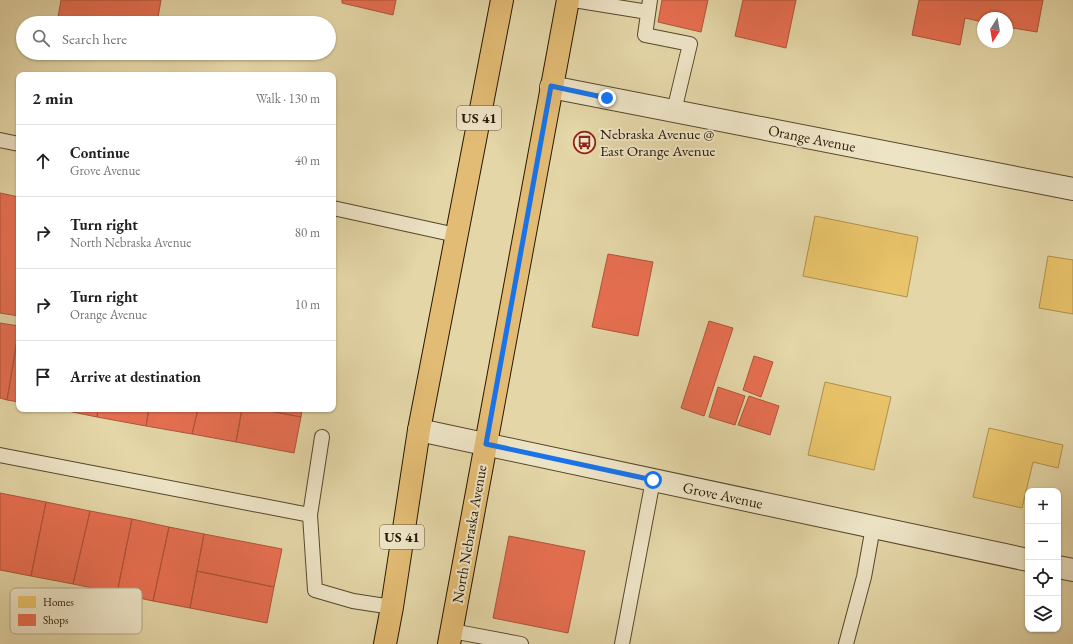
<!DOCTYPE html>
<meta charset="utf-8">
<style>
:root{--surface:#fff;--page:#f6f6f6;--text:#202124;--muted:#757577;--line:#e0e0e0}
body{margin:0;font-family:"EB Garamond",serif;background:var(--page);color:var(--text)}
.controls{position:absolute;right:12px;bottom:12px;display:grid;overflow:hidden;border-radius:8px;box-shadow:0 1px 3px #0004}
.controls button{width:36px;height:36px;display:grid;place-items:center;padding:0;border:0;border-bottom:1px solid var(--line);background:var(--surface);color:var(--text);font:20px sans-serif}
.compass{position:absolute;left:977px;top:12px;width:36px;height:36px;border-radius:50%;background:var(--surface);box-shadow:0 1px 3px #0004;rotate:191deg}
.stop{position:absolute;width:12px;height:12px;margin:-9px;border:3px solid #1a73e8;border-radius:50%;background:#fff}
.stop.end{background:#1a73e8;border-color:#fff;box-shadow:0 1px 4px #0008}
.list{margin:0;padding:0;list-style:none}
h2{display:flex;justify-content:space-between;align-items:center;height:52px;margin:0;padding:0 16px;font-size:17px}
h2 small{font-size:13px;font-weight:400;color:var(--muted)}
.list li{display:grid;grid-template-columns:26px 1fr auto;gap:12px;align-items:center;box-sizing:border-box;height:72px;padding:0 16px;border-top:1px solid var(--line)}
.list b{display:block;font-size:15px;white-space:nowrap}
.list p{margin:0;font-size:13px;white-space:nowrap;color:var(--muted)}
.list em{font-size:13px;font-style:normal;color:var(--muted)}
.icon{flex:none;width:22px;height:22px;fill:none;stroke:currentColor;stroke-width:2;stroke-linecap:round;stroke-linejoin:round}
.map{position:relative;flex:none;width:1073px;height:644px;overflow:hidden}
.search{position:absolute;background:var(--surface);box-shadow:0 1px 3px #0004;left:16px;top:16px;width:320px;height:44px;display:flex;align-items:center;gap:10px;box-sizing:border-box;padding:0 14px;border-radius:22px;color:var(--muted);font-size:15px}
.panel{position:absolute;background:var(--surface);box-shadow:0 1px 3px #0004;left:16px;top:72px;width:320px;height:340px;border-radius:8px}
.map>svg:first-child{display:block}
</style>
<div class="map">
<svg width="1073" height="644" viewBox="0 0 1073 644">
<rect width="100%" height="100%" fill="#e4d6a7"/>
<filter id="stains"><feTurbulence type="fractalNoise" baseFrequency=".005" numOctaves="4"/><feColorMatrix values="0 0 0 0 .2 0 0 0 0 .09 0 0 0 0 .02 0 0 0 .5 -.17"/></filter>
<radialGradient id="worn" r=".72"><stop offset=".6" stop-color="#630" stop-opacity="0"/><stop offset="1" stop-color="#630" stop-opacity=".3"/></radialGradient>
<!-- homes -->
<path fill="#e9c46a" stroke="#af904a" d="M 815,216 L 918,237 L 907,297 L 803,276 Z
M 1048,256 L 1073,260 L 1073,314 L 1039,308 Z
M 825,382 L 891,397 L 874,470 L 808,455 Z
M 989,428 L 1063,445 L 1058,468 L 1033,462 L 1022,508 L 973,497 Z"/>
<!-- shops -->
<path fill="#e76f51" stroke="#ae5539" d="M 61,0 L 161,0 L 157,23 L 57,23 Z
M 342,0 L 396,0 L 393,15 L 342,3 Z
M 662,0 L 708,0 L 701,32 L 658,22 Z
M 743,0 L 796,0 L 786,48 L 735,36 Z
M 919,0 L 1043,0 L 1037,32 L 1007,27 L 1007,18 L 983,18 L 983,22 L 965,18 L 960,45 L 912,35 Z
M 0,193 L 19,197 L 19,316 L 0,313 Z
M 608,254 L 653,262 L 638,336 L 592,327 Z
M 709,321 L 733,328 L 704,416 L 681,408 Z
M 0,323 L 19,326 L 7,400 L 0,398 Z
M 19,331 L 19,402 L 7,400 Z
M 754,356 L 773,362 L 761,397 L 743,390 Z
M 718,387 L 745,396 L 735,425 L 709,417 Z
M 749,396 L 779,406 L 770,435 L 738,425 Z
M 58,409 L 98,409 L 97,417 Z
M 98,409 L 149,409 L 146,426 L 97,417 Z
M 149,409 L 198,409 L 192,434 L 146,426 Z
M 198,409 L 242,409 L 236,442 L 192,434 Z
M 242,409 L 260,409 L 301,417 L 294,453 L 236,442 Z
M 260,409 L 302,409 L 301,417 Z
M 0,493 L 46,502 L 31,576 L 0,570 Z
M 46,502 L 90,511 L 73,584 L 31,576 Z
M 90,511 L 132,519 L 117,593 L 73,584 Z
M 132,519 L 169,527 L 153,601 L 117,593 Z
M 169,527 L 204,534 L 190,608 L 153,601 Z
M 204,534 L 282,549 L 274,587 L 197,571 Z
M 509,536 L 585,551 L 568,633 L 493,618 Z
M 197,571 L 274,587 L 267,623 L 190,608 Z"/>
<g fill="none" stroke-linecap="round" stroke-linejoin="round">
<defs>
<path id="lane" d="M 574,0 L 648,12
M 650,0 L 645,35 L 690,44 L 674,111
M 0,140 L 19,144
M 333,208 L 456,235
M 322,437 L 310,515 L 315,590 L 353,601 L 392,607
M 0,455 L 310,515
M 452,631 L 521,644
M 622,644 L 653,480
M 846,644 L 864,577 L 873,527"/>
<path id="street" d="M 551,87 L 1073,189
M 419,430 L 1028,560
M 1058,567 L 1073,570"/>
<path id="primary" d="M 385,644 L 392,607 L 419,430 L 502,0
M 449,644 L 568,0"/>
</defs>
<!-- lane casing -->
<use href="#lane" stroke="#57472a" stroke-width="16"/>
<!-- street casing -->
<use href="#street" stroke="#57472a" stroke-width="24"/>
<!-- primary casing -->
<use href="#primary" stroke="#281700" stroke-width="24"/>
<!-- lane -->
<use href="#lane" stroke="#ede4c6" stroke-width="14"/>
<!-- street -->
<use href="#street" stroke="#ede4c6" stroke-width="22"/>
<!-- primary -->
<use href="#primary" stroke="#e2bb74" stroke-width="22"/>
</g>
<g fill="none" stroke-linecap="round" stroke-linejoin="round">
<!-- route -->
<path stroke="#1a73e8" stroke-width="5" d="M 607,98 L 551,86 L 486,444 L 653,480"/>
</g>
<!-- icons -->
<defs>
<symbol id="bus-ring" viewBox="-11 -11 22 22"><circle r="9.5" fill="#ede4c6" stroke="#8f2418" stroke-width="1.5"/><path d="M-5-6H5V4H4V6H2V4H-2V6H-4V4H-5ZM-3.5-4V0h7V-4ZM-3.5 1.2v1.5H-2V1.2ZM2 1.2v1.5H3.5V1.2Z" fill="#8f2418"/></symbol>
</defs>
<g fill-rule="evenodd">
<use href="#bus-ring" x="572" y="130" width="25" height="25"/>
</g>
<g text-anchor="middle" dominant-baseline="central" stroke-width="4" stroke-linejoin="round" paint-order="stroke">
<!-- shield labels -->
<g fill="#ede4c6" stroke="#63543b" stroke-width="1">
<rect x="457" y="106" width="44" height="24" rx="3"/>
<rect x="380" y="525" width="44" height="24" rx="3"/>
</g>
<g font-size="14" font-weight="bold" fill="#281700">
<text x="479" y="118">US 41</text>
<text x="402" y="537">US 41</text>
</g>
<!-- poi labels -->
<g font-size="15" fill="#281700" stroke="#ede4c6" text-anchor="start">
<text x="600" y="133">Nebraska Avenue @<tspan x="600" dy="17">East Orange Avenue</tspan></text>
</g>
<!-- street labels -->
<g font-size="15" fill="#281700" stroke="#ede4c6">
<text transform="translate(812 138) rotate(11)">Orange Avenue</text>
<text transform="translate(723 495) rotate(12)">Grove Avenue</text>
<text transform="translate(469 534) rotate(-80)">North Nebraska Avenue</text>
</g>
</g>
<!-- legend -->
<rect x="10" y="588" width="132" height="46" rx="6" fill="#ede4c6" stroke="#b2a68b" stroke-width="1"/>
<rect x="18" y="596" width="18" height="12" fill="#e9c46a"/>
<rect x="18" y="614" width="18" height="12" fill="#e76f51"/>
<g font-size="11" fill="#281700">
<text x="43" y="606">Homes</text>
<text x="43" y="624">Shops</text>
</g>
<rect width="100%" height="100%" filter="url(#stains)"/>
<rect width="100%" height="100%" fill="url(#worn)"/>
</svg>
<div class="controls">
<button>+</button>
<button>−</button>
<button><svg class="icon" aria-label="locate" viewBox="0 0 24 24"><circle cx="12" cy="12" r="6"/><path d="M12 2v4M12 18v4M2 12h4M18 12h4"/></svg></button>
<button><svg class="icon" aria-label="layers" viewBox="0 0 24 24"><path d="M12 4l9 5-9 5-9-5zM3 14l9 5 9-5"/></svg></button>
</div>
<svg class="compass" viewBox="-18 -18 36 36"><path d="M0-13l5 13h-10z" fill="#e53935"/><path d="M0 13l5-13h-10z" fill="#757577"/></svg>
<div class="stop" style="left:653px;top:480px"></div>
<div class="stop end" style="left:607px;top:98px"></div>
<div class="search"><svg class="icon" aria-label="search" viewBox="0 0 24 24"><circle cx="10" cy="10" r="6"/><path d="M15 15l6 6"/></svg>Search here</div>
<section class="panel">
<h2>2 min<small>Walk · 130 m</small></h2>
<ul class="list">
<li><svg class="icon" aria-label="ahead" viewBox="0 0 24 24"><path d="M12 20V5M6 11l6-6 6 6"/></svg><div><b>Continue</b><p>Grove Avenue</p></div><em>40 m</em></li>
<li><svg class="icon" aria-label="right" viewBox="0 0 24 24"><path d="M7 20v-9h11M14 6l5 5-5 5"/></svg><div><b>Turn right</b><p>North Nebraska Avenue</p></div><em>80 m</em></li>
<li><svg class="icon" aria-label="right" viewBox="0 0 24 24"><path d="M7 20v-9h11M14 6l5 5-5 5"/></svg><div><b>Turn right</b><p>Orange Avenue</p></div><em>10 m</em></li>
<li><svg class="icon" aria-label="arrive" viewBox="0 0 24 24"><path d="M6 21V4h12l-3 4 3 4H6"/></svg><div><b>Arrive at destination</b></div></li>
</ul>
</section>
</div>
